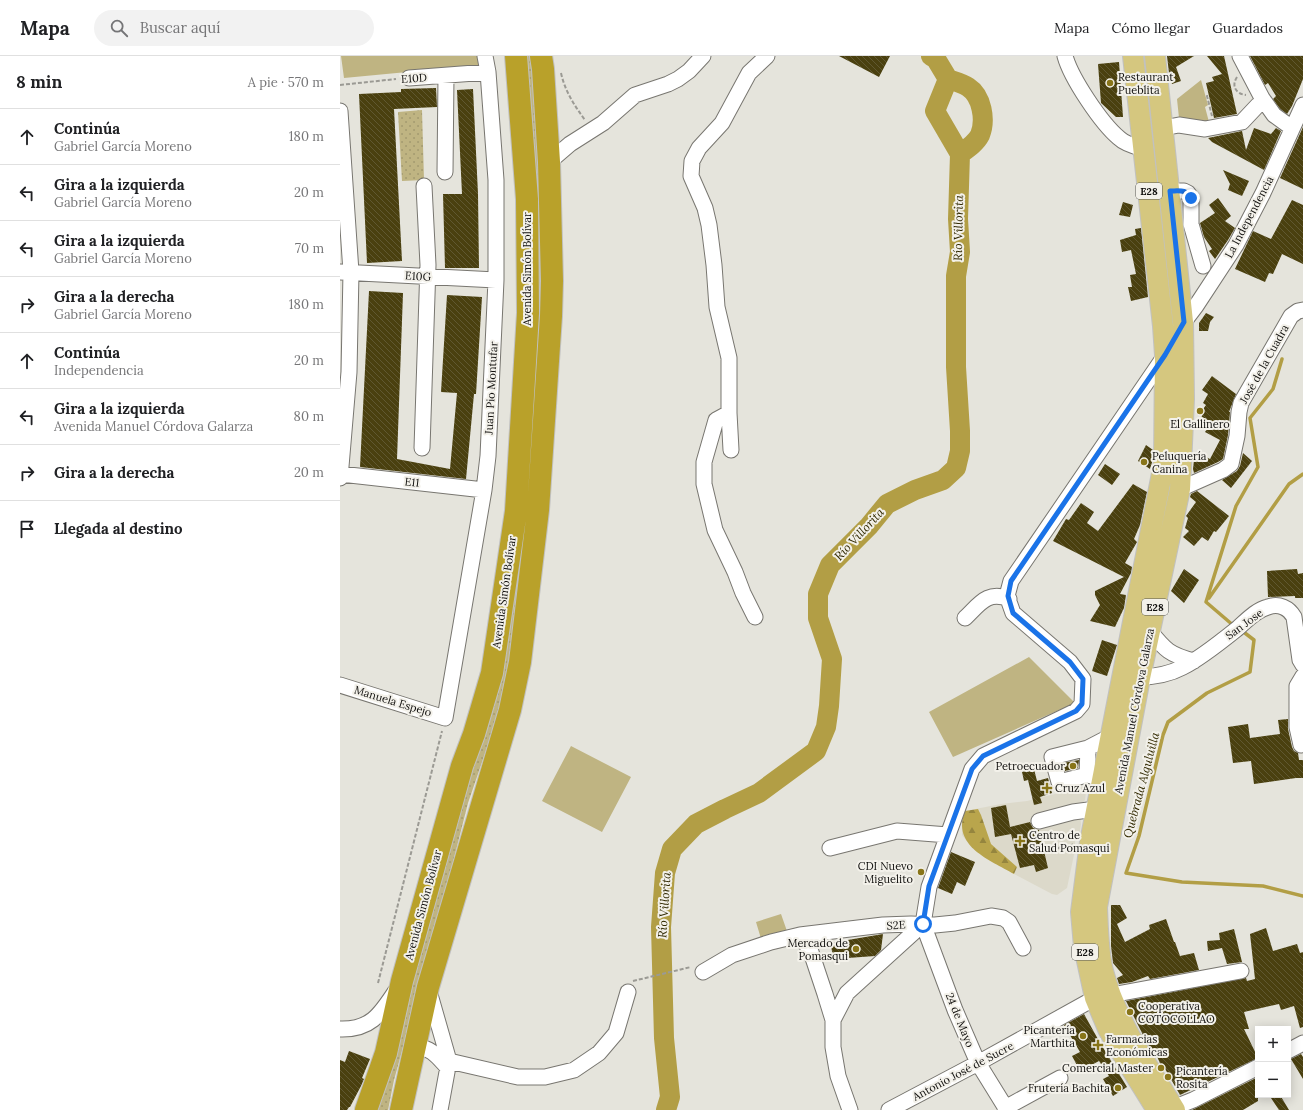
<!DOCTYPE html>
<html lang="es">
<meta charset="utf-8">
<style>
:root{--surface:#fff;--page:#f2f2f2;--text:#202124;--muted:#757577;--line:#e0e0e0}
body{margin:0;font-family:Lora,serif;background:var(--page);color:var(--text)}
.controls{position:absolute;right:12px;bottom:12px;display:grid;overflow:hidden;border-radius:0px;box-shadow:0 2px 10px #0003}
.controls button{width:36px;height:36px;display:grid;place-items:center;padding:0;border:0;border-bottom:1px solid var(--line);background:var(--surface);color:var(--text);font:20px sans-serif}
.stop{position:absolute;width:12px;height:12px;margin:-9px;border:3px solid #1a73e8;border-radius:50%;background:#fff}
.stop.end{background:#1a73e8;border-color:#fff;box-shadow:0 1px 4px #0008}
.list{margin:0;padding:0;list-style:none}
h2{display:flex;justify-content:space-between;align-items:center;height:52px;margin:0;padding:0 16px;font-size:17px}
h2 small{font-size:13px;font-weight:400;color:var(--muted)}
.list li{display:grid;grid-template-columns:26px 1fr auto;gap:12px;align-items:center;box-sizing:border-box;height:56px;padding:0 16px;border-top:1px solid var(--line)}
.list b{display:block;font-size:15px;white-space:nowrap}
.list p{margin:0;font-size:13px;white-space:nowrap;color:var(--muted)}
.list em{font-size:13px;font-style:normal;color:var(--muted)}
.icon{flex:none;width:22px;height:22px;fill:none;stroke:currentColor;stroke-width:2;stroke-linecap:round;stroke-linejoin:round}
.map{position:relative;flex:none;width:963px;height:1054px;overflow:hidden}
header{display:flex;align-items:center;gap:24px;box-sizing:border-box;height:56px;padding:0 20px;background:var(--surface);border-bottom:1px solid var(--line)}
header strong{font-size:19px}
nav{display:flex;gap:22px;margin-inline-start:auto;font-size:14px}
.search{width:280px;height:36px;background:var(--page);display:flex;align-items:center;gap:10px;box-sizing:border-box;padding:0 14px;border-radius:22px;color:var(--muted);font-size:15px}
main{display:flex}
aside{flex:1;background:var(--surface)}
.map>svg:first-child{display:block}
</style>
<header>
<strong>Mapa</strong>
<div class="search"><svg class="icon" aria-label="search" viewBox="0 0 24 24"><circle cx="10" cy="10" r="6"/><path d="M15 15l6 6"/></svg>Buscar aquí</div>
<nav><a>Mapa</a><a>Cómo llegar</a><a>Guardados</a></nav>
</header>
<main>
<aside>
<h2>8 min<small>A pie · 570 m</small></h2>
<ul class="list">
<li><svg class="icon" aria-label="ahead" viewBox="0 0 24 24"><path d="M12 20V5M6 11l6-6 6 6"/></svg><div><b>Continúa</b><p>Gabriel García Moreno</p></div><em>180 m</em></li>
<li><svg class="icon" aria-label="left" viewBox="0 0 24 24"><path d="M17 20v-9H6M10 6l-5 5 5 5"/></svg><div><b>Gira a la izquierda</b><p>Gabriel García Moreno</p></div><em>20 m</em></li>
<li><svg class="icon" aria-label="left" viewBox="0 0 24 24"><path d="M17 20v-9H6M10 6l-5 5 5 5"/></svg><div><b>Gira a la izquierda</b><p>Gabriel García Moreno</p></div><em>70 m</em></li>
<li><svg class="icon" aria-label="right" viewBox="0 0 24 24"><path d="M7 20v-9h11M14 6l5 5-5 5"/></svg><div><b>Gira a la derecha</b><p>Gabriel García Moreno</p></div><em>180 m</em></li>
<li><svg class="icon" aria-label="ahead" viewBox="0 0 24 24"><path d="M12 20V5M6 11l6-6 6 6"/></svg><div><b>Continúa</b><p>Independencia</p></div><em>20 m</em></li>
<li><svg class="icon" aria-label="left" viewBox="0 0 24 24"><path d="M17 20v-9H6M10 6l-5 5 5 5"/></svg><div><b>Gira a la izquierda</b><p>Avenida Manuel Córdova Galarza</p></div><em>80 m</em></li>
<li><svg class="icon" aria-label="right" viewBox="0 0 24 24"><path d="M7 20v-9h11M14 6l5 5-5 5"/></svg><div><b>Gira a la derecha</b></div><em>20 m</em></li>
<li><svg class="icon" aria-label="arrive" viewBox="0 0 24 24"><path d="M6 21V4h12l-3 4 3 4H6"/></svg><div><b>Llegada al destino</b></div></li>
</ul>
</aside>
<div class="map">
<svg width="963" height="1054" viewBox="0 0 963 1054">
<defs>
<pattern id="grass-dots" width="8" height="8" patternUnits="userSpaceOnUse"><rect width="8" height="8" fill="#bfb482"/><path d="M2 2h.1M6 6h.1" fill="none" stroke="#a39a6f" stroke-width="1.8" stroke-linecap="round"/></pattern>
<pattern id="forest-firs" width="22" height="20" patternUnits="userSpaceOnUse"><rect width="22" height="20" fill="#b9a54c"/><path d="M5 1l3.5 6h-7zM16 11l3.5 6h-7z" fill="#95853e"/></pattern>
<pattern id="building-back-hatch" width="6" height="6" patternUnits="userSpaceOnUse"><rect width="6" height="6" fill="#4a400f"/><path d="M-1 5l2 2M0 0l6 6M5-1l2 2" fill="none" stroke="#605831"/></pattern>
</defs>
<rect width="100%" height="100%" fill="#e5e4dc"/>
<!-- built -->
<path fill="#dcd9ca" d="M 743,731 L 746,736 L 745,744 L 739,751 L 741,768 L 739,782 L 735,784 L 735,794 L 727,832 L 717,839 L 712,838 L 674,818 L 649,803 L 632,792 L 622,779 L 622,770 L 625,755 L 661,748 L 687,745 Z"/>
<!-- grass -->
<path fill="url(#grass-dots)" d="M 186,0 L 192,0 L 202,139 L 200,328 L 174,587 L 161,646 L 151,680 L 128,747 L 98,865 L 54,1024 L 48,1054 L 37,1054 L 64,962 L 113,776 L 153,644 L 194,140 L 193,70 Z
M 82,54 L 84,124 L 62,125 L 58,56 Z"/>
<!-- forest -->
<path fill="url(#forest-firs)" d="M 638,753 L 641,759 L 651,788 L 677,811 L 674,818 C 650,804 611,790 625,755 Z"/>
<!-- green -->
<path fill="#bfb482" d="M 1,0 L 139,0 L 141,9 L 4,22 Z
M 861,24 L 868,49 L 865,51 L 869,66 L 862,68 L 839,62 L 837,43 Z
M 689,601 L 735,647 L 613,701 L 589,656 Z
M 231,690 L 291,721 L 262,776 L 202,745 Z
M 441,858 L 448,878 L 422,886 L 416,866 Z"/>
<g fill="none" stroke-linecap="round" stroke-linejoin="round">
<!-- stream -->
<path stroke="#b29e45" stroke-width="3.5" d="M 869,542 L 949,428 L 963,418
M 894,570 L 866,546 L 896,450 L 918,411 L 910,362 L 933,333 L 942,303
M 901,574 L 914,584 L 910,616 L 867,637 L 828,666 L 823,679 L 799,780 L 786,817 L 842,826 L 923,830 L 963,840"/>
<!-- river -->
<path stroke="#b29e45" stroke-width="20" d="M 608,23 C 614,25 622,27 628,31 C 642,40 646,64 640,79 C 636,87 627,93 620,98
M 326,1054 L 330,1041 L 324,982 L 321,871 L 325,817 L 332,793 L 356,768 L 385,753 L 419,737 L 476,695 L 486,671 L 489,650 L 492,603 L 478,562 L 478,538 L 490,509 L 529,470 L 547,448 L 575,434 L 603,424 L 616,412 L 620,395 L 620,375 L 616,311 L 616,220 L 620,196 L 618,163 L 620,98 L 595,55 L 608,23 L 596,3 L 591,0"/>
</g>
<!-- building -->
<path fill="url(#building-back-hatch)" d="M 499,0 L 550,0 L 539,21 Z
M 827,0 L 854,0 L 836,11 L 841,25 L 832,28 L 829,17 Z
M 867,0 L 884,0 L 897,58 L 874,62 L 866,27 L 874,25 L 872,21 L 882,18 Z
M 910,0 L 963,0 L 963,23 L 952,50 L 947,58 L 940,53 L 933,43 L 936,40 L 928,27 L 925,29 Z
M 779,6 L 783,61 L 776,61 L 761,47 L 758,8 Z
M 96,32 L 97,51 L 54,53 L 62,205 L 27,207 L 19,38 L 61,36 L 61,33 Z
M 133,33 L 138,138 L 139,212 L 105,212 L 103,138 L 122,138 L 117,34 Z
M 963,71 L 963,133 L 940,122 Z
M 914,72 L 931,78 L 936,72 L 941,75 L 924,114 L 872,86 L 868,82 L 902,75 L 906,94 Z
M 883,114 L 909,125 L 902,140 L 888,134 L 890,128 Z
M 878,142 L 891,160 L 885,165 L 895,172 L 888,184 L 875,203 L 869,195 L 872,193 L 864,181 L 860,167 L 875,157 L 869,149 Z
M 952,144 L 963,149 L 963,208 L 942,198 L 933,218 L 929,217 L 925,226 L 895,213 L 913,175 L 931,183 Z
M 783,146 L 793,149 L 790,161 L 779,159 Z
M 801,172 L 808,241 L 791,245 L 788,231 L 792,231 L 790,219 L 796,218 L 791,194 L 782,196 L 780,184 L 796,179 L 795,173 Z
M 29,235 L 63,237 L 57,403 L 110,413 L 117,337 L 101,336 L 107,239 L 142,241 L 136,338 L 134,338 L 126,423 L 20,411 Z
M 866,257 L 874,261 L 870,266 L 868,275 L 859,275 L 859,267 Z
M 872,320 L 896,338 L 889,356 L 890,356 L 888,379 L 883,403 L 878,406 L 854,417 L 853,413 L 854,404 L 858,397 L 870,403 L 880,384 L 865,376 L 869,370 L 860,364 L 863,358 L 861,356 L 866,349 L 863,347 L 868,338 L 862,334 Z
M 806,389 L 813,394 L 813,403 L 810,413 L 798,405 Z
M 903,397 L 912,405 L 891,432 L 882,424 L 897,415 L 900,410 Z
M 765,408 L 780,418 L 772,429 L 758,419 Z
M 793,428 L 807,436 L 800,469 L 794,483 L 797,486 L 785,507 L 792,511 L 791,517 L 780,538 L 786,539 L 784,552 L 775,571 L 750,565 L 760,549 L 755,539 L 755,535 L 784,521 L 713,485 L 726,463 L 729,464 L 741,447 L 754,456 L 747,467 L 758,475 Z
M 857,435 L 889,460 L 876,476 L 874,475 L 868,485 L 862,481 L 854,490 L 843,481 L 849,475 L 845,472 L 848,462 L 846,460 L 856,446 L 850,441 L 851,438 Z
M 844,513 L 859,524 L 844,547 L 831,535 Z
M 957,513 L 958,518 L 963,517 L 963,542 L 955,542 L 955,540 L 928,541 L 927,515 Z
M 762,584 L 777,589 L 767,620 L 752,615 Z
M 948,663 L 948,673 L 952,691 L 954,695 L 958,697 L 959,704 L 963,704 L 963,722 L 956,722 L 914,728 L 911,705 L 893,707 L 888,671 L 908,668 L 910,682 L 940,678 L 938,664 Z
M 739,704 L 738,712 L 725,715 L 723,707 Z
M 694,713 L 697,725 L 708,722 L 712,737 L 700,741 L 702,747 L 694,749 L 688,724 L 684,725 L 682,716 Z
M 666,749 L 670,771 L 690,766 L 693,772 L 699,774 L 708,812 L 696,816 L 694,809 L 680,812 L 671,778 L 655,781 L 651,752 Z
M 611,796 L 635,806 L 625,830 L 617,826 L 612,838 L 598,832 Z
M 771,849 L 780,849 L 787,862 L 777,868 L 785,886 L 810,873 L 809,869 L 826,863 L 834,886 L 835,886 L 840,900 L 854,897 L 859,914 L 810,923 L 808,920 L 792,926 L 779,928 L 777,922 L 783,919 L 773,907 L 771,890 Z
M 926,872 L 933,895 L 957,888 L 960,897 L 963,896 L 963,971 L 960,972 L 954,950 L 941,954 L 939,948 L 904,956 L 909,973 L 904,973 L 918,1002 L 840,1039 L 824,1011 L 822,1012 L 816,998 L 814,999 L 804,981 L 786,945 L 906,922 L 907,925 L 915,923 L 910,878 Z
M 894,873 L 902,906 L 887,908 L 882,892 L 868,895 L 867,885 L 880,884 L 879,877 Z
M 543,878 L 541,894 L 535,900 L 494,903 L 490,887 Z
M 744,958 L 759,985 L 787,1031 L 773,1040 L 763,1023 L 769,1020 L 759,1005 L 740,1015 L 732,1000 L 740,996 L 724,969 Z
M 9,995 L 30,1003 L 22,1022 L 24,1023 L 21,1030 L 10,1051 L 9,1051 L 7,1054 L 0,1054 L 0,1004 L 5,1006 Z
M 961,998 L 963,1001 L 963,1023 L 951,1003 Z
M 918,1021 L 918,1045 L 903,1054 L 852,1054 Z
M 929,1039 L 940,1039 L 949,1054 L 939,1054 Z"/>
<g fill="none" stroke-linecap="round" stroke-linejoin="round">
<defs>
<path id="minor" d="M 725,0 C 731,22 761,67 779,82 C 785,88 796,91 804,93
M 900,0 L 922,42 L 934,59 L 952,72
M 69,22 L 148,16
M 0,55 L 11,216 L 9,316 L 0,422
M 823,72 L 839,69 L 865,73 L 902,66 L 918,49
M 209,106 L 230,88 L 263,67 L 295,39 L 328,28 L 338,23 L 349,15 L 363,0
M 105,116 L 106,20
M 830,135 L 844,135 L 848,137 L 851,142 L 851,168 L 863,210
M 0,216 L 156,224
M 840,271 L 856,250 L 896,189 L 923,137 L 963,49
M 389,357 L 376,364 L 364,406 L 364,428 L 375,474 L 395,516 L 403,537 L 415,561
M 82,392 L 88,209 L 84,130
M 391,394 L 389,357 L 389,302 L 377,251 L 374,209 L 369,169 L 365,152 L 351,120 L 352,105 L 359,92 L 382,67 L 409,17 L 427,0
M 0,418 L 144,434
M 840,433 L 883,414 L 891,408 L 897,380 L 899,356 L 901,347 L 951,260 L 958,255 L 963,254
M 625,562 C 639,549 647,534 669,543
M 810,575 C 825,594 830,599 854,605
M 790,621 C 809,622 826,620 843,611 C 861,602 883,584 898,572 C 907,564 916,554 928,551 C 939,547 949,552 954,561 L 960,604 L 963,609
M 0,629 L 105,662 L 144,434 L 148,400 L 156,224 L 156,124 L 148,16 L 145,0
M 961,689 L 957,671 L 957,630 L 963,620
M 747,719 L 748,692
M 761,729 L 753,720 L 747,719 L 719,726 L 712,701 L 748,692 L 771,680
M 699,765 L 733,756 L 756,753
M 490,792 L 557,775 L 608,779
M 583,868 L 615,954 L 638,1007 L 667,1054
M 460,879 L 471,896 L 485,938 L 493,964
M 363,916 L 392,899 L 431,886 L 460,879 L 543,869 L 571,868 L 595,869 L 615,867 L 651,860 L 663,862 L 669,866 L 683,892
M 89,935 L 109,1005 L 100,1054
M 0,973 C 30,974 40,959 55,936
M 75,990 C 93,993 96,999 108,1012
M 948,995 L 963,987
M 109,1005 L 178,1021 L 205,1021 L 234,1014 L 259,997 L 276,977 L 288,936
M 665,1052 L 720,1022
M 510,1054 L 498,1020 L 493,991 L 493,964 L 507,937 L 583,868 L 589,831 L 632,713 L 643,700 L 736,655 L 742,648 L 743,623 L 730,606 L 673,557 L 667,540 L 671,525 L 826,298
M 549,1054 L 638,1007 L 755,942 L 901,915
M 828,1054 L 853,1044 L 918,1011"/>
<path id="major" d="M 793,0 L 823,270 L 825,299 L 824,407 L 750,786 L 741,856 L 744,891 L 755,942 L 768,973 L 787,1006 L 817,1054
M 815,0 L 843,266 L 844,343 L 840,433 L 800,622 L 757,851 C 758,872 758,894 763,915 C 776,965 808,1010 835,1054"/>
<path id="highway" d="M 26,1054 L 46,997 L 62,925 L 122,710 L 134,678 L 152,617 L 176,455 L 188,257 L 187,143 L 176,0
M 61,1054 L 88,931 L 170,654 L 180,606 L 198,454 L 211,260 L 212,225 L 209,106 L 203,13 L 201,0"/>
</defs>
<!-- minor casing -->
<use href="#minor" stroke="#787670" stroke-width="17"/>
<!-- major casing -->
<use href="#major" stroke="#c1c1c0" stroke-width="22"/>
<!-- highway casing -->
<use href="#highway" stroke="#c1c1c0" stroke-width="24"/>
<!-- path -->
<path stroke="#9b9a94" stroke-width="2" stroke-dasharray="4 2" stroke-linecap="butt" d="M 221,17 C 225,35 234,49 245,64
M 897,21 C 891,30 896,38 906,39
M 0,29 L 56,23
M 868,40 L 867,40 L 872,60
M 706,795 L 735,788
M 293,925 L 351,911
M 38,927 L 102,675"/>
<!-- minor -->
<use href="#minor" stroke="#fff" stroke-width="15"/>
<!-- major -->
<use href="#major" stroke="#d5c77f" stroke-width="20"/>
<!-- highway -->
<use href="#highway" stroke="#b9a12a" stroke-width="22"/>
</g>
<g fill="none" stroke-linecap="round" stroke-linejoin="round">
<!-- route -->
<path stroke="#1a73e8" stroke-width="5" d="M 583,868 L 589,830 L 632,713 L 643,700 L 736,655 L 742,648 L 743,623 L 730,606 L 673,557 L 668,540 L 671,525 L 825,299 L 844,266 L 830,135 C 839,135 847,133 851,142"/>
</g>
<!-- markers -->
<g fill="#887519" stroke="#f3f1ea" stroke-width="1.5">
<circle cx="770" cy="27" r="4"/>
<circle cx="860" cy="355" r="4"/>
<circle cx="804" cy="406" r="4"/>
<circle cx="733" cy="710" r="4"/>
<path d="M705 726h4v4h4v4h-4v4h-4v-4h-4v-4h4z"/>
<path d="M678 779h4v4h4v4h-4v4h-4v-4h-4v-4h4z"/>
<circle cx="581" cy="816" r="4"/>
<circle cx="516" cy="893" r="4"/>
<circle cx="790" cy="956" r="4"/>
<circle cx="743" cy="980" r="4"/>
<path d="M756 983h4v4h4v4h-4v4h-4v-4h-4v-4h4z"/>
<circle cx="821" cy="1012" r="4"/>
<circle cx="828" cy="1021" r="4"/>
<circle cx="778" cy="1032" r="4"/>
</g>
<g text-anchor="middle" dominant-baseline="central" stroke-width="4" stroke-linejoin="round" paint-order="stroke">
<!-- shield labels -->
<g fill="#f3f1ea" stroke="#555450" stroke-width="1">
<rect x="796" y="127" width="26" height="16" rx="3"/>
<rect x="802" y="543" width="26" height="16" rx="3"/>
<rect x="732" y="888" width="26" height="16" rx="3"/>
</g>
<g font-size="10" font-weight="bold" fill="#11100e">
<text x="809" y="135">E28</text>
<text x="815" y="551">E28</text>
<text x="745" y="896">E28</text>
</g>
<!-- poi labels -->
<g font-size="11" fill="#11100e" stroke="#f3f1ea" text-anchor="start">
<text x="778" y="21">Restaurant<tspan x="778" dy="13">Pueblita</tspan></text>
<text x="860" y="368" text-anchor="middle">El Gallinero</text>
<text x="812" y="400">Peluquería<tspan x="812" dy="13">Canina</tspan></text>
<text x="725" y="710" text-anchor="end">Petroecuador</text>
<text x="715" y="732">Cruz Azul</text>
<text x="689" y="779">Centro de<tspan x="689" dy="13">Salud Pomasqui</tspan></text>
<text x="573" y="810" text-anchor="end">CDI Nuevo<tspan x="573" dy="13">Miguelito</tspan></text>
<text x="508" y="887" text-anchor="end">Mercado de<tspan x="508" dy="13">Pomasqui</tspan></text>
<text x="798" y="950">Cooperativa<tspan x="798" dy="13">COTOCOLLAO</tspan></text>
<text x="735" y="974" text-anchor="end">Picantería<tspan x="735" dy="13">Marthita</tspan></text>
<text x="766" y="983">Farmacias<tspan x="766" dy="13">Económicas</tspan></text>
<text x="813" y="1012" text-anchor="end">Comercial Master</text>
<text x="836" y="1015">Picantería<tspan x="836" dy="13">Rosita</tspan></text>
<text x="770" y="1032" text-anchor="end">Frutería Bachita</text>
</g>
<!-- street labels -->
<g font-size="11" fill="#11100e" stroke="#f3f1ea">
<text transform="translate(74 22) rotate(-4)">E10D</text>
<text transform="translate(909 161) rotate(-62)">La Independencia</text>
<text transform="translate(187 213) rotate(-90)">Avenida Simón Bolívar</text>
<text transform="translate(78 220) rotate(3)">E10G</text>
<text transform="translate(924 308) rotate(-61)">José de la Cuadra</text>
<text transform="translate(151 332) rotate(-87)">Juan Pio Montufar</text>
<text transform="translate(72 426) rotate(6)">E11</text>
<text transform="translate(164 536) rotate(-82)">Avenida Simón Bolívar</text>
<text transform="translate(904 568) rotate(-36)">San Jose</text>
<text transform="translate(53 645) rotate(17)">Manuela Espejo</text>
<text transform="translate(794 655) rotate(-79)">Avenida Manuel Córdova Galarza</text>
<text transform="translate(83 849) rotate(-75)">Avenida Simón Bolívar</text>
<text transform="translate(556 869) rotate(-4)">S2E</text>
<text transform="translate(620 964) rotate(68)">24 de Mayo</text>
<text transform="translate(623 1015) rotate(-28)">Antonio José de Sucre</text>
</g>
<!-- water labels -->
<g font-size="12" font-style="italic" fill="#312901" stroke="#f3f1ea">
<text transform="translate(618 172) rotate(-89)">Río Villorita</text>
<text transform="translate(519 478) rotate(-47)">Río Villorita</text>
<text transform="translate(801 729) rotate(-75)">Quebrada Alguluilla</text>
<text transform="translate(324 849) rotate(-86)">Río Villorita</text>
</g>
</g>
</svg>
<div class="controls">
<button>+</button>
<button>−</button>
</div>
<div class="stop" style="left:583px;top:868px"></div>
<div class="stop end" style="left:851px;top:142px"></div>
</div>
</main>
